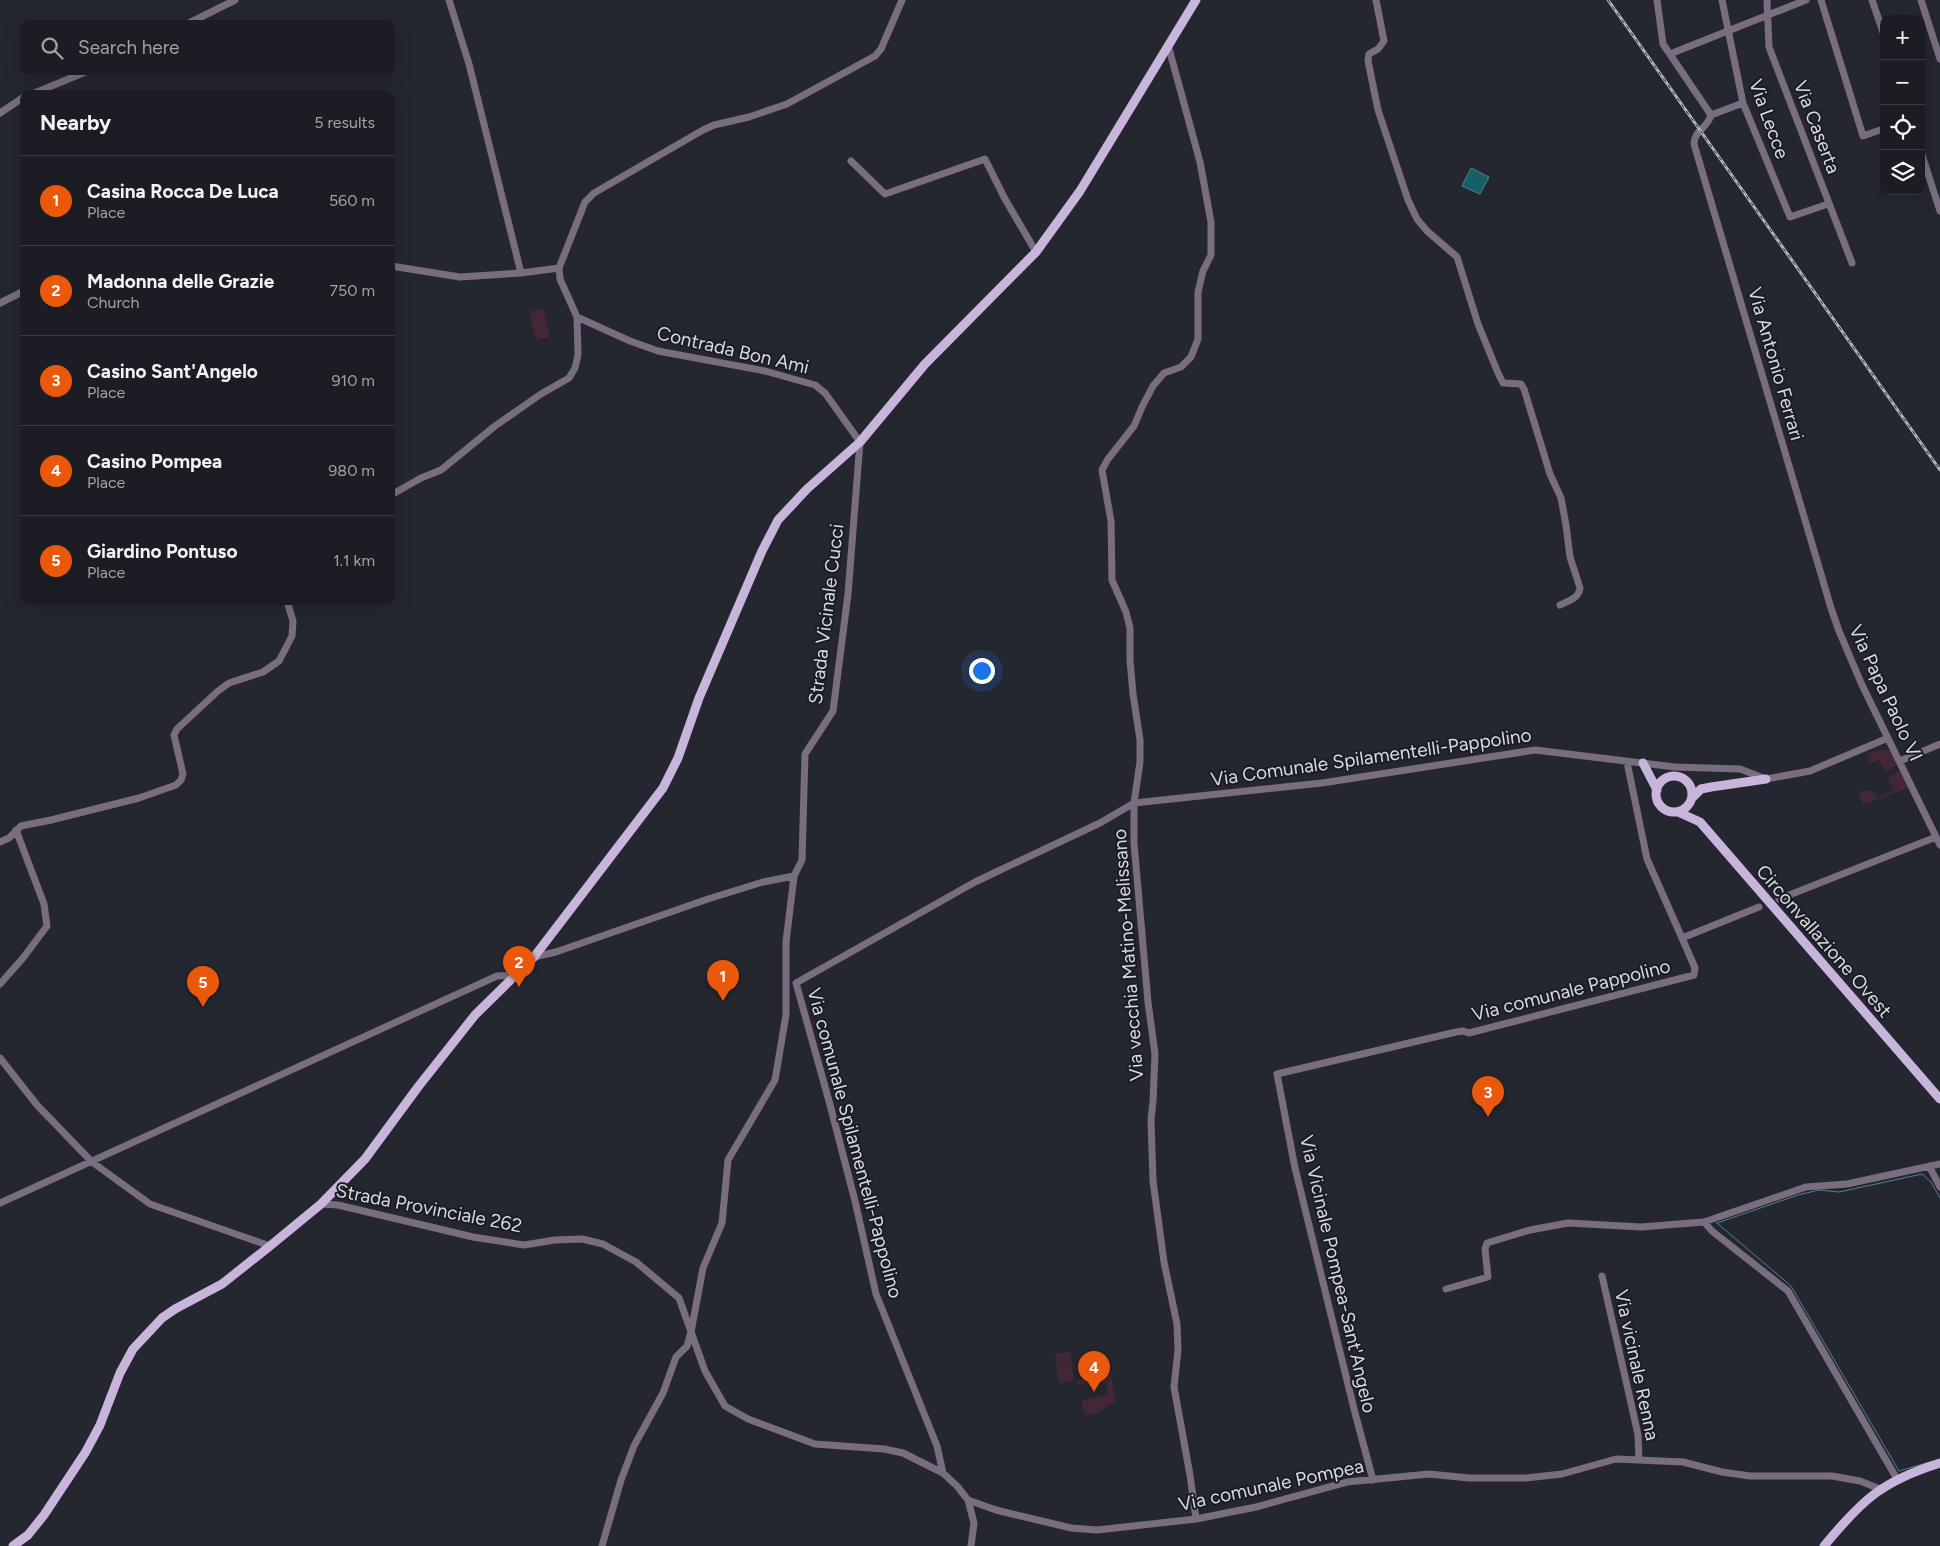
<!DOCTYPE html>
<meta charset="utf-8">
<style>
:root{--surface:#1c1d24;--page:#292a31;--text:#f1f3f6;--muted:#a0a2a6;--line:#3a3b41;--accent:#ea580c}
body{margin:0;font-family:Figtree,sans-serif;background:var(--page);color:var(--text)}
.controls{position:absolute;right:15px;top:15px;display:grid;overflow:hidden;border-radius:10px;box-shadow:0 5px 20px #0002}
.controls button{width:45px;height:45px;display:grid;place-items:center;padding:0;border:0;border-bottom:1px solid var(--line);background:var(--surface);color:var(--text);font:25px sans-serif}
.you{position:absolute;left:981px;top:670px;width:18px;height:18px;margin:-12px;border:4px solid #fff;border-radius:50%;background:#1a73e8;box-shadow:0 0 0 8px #1a73e833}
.badge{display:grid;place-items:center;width:32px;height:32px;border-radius:50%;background:var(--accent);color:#fff;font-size:16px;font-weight:700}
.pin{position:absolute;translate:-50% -41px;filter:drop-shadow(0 1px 2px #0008)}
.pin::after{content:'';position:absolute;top:26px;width:18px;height:15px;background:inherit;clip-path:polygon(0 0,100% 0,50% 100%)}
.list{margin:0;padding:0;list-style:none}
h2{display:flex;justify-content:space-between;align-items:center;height:65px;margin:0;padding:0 20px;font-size:21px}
h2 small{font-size:16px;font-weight:400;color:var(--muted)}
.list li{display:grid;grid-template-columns:32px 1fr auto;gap:15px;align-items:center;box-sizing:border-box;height:90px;padding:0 20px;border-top:1px solid var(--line)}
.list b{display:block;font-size:19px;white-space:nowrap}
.list p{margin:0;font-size:16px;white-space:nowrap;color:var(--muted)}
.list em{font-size:16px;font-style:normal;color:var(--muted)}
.icon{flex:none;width:28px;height:28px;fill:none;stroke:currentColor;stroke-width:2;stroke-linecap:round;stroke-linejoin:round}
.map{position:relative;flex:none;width:1940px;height:1546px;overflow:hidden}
.search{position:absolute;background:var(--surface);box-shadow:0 5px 20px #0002;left:20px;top:20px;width:375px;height:55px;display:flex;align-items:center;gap:12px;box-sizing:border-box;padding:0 18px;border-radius:10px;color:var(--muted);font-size:19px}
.panel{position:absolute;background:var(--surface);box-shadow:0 5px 20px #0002;left:20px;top:90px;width:375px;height:515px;border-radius:10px}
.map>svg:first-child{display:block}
</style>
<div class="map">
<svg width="1940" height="1546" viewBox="0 0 1940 1546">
<rect width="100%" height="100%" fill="#252730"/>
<!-- green -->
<path fill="#422837" d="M 543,308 L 550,337 L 536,340 L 529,312 Z
M 1880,750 L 1890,750 L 1897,765 L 1885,772 L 1879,760 L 1870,764 L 1867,754 Z
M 1900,771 L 1908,788 L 1863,804 L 1859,793 L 1860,791 L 1873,791 L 1877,797 L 1894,790 L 1888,777 Z
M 1070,1352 L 1074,1381 L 1059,1383 L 1055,1354 Z
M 1101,1369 L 1111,1372 L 1115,1402 L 1096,1413 L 1087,1416 L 1082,1407 L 1082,1400 L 1108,1395 L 1107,1383 L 1078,1385 L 1077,1381 L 1089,1378 L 1096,1371 Z"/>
<!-- water -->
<path fill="#175e67" stroke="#51838b" d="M 1471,168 L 1489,177 L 1480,194 L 1462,186 Z"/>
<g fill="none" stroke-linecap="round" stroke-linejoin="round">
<!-- stream -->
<path stroke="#51838b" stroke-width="1" d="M 1717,1223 L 1791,1286 L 1899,1471 L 1930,1462
M 1717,1223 L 1798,1195 L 1819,1190 L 1839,1192 L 1922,1174 L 1931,1182 L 1940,1198"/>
<!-- minor -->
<path stroke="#786e80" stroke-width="7" d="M 449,0 L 469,64 L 521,273
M 1376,0 L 1384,41 L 1378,49 L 1369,54 L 1368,61 L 1378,110 L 1408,200 L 1417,219 L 1427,231 L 1457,257 L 1478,324 L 1498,373 L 1503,383 L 1521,384 L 1524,389 L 1550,474 L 1561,498 L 1566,525 L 1570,557 L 1580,588 C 1579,598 1569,601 1560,605
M 1657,0 L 1663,44 L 1711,115 C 1708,128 1694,130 1694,144 L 1831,608 L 1839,631 L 1862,685 L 1940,845
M 1722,0 L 1743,103 L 1790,217 L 1828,204
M 1767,0 L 1769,47 L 1852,263
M 1821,0 L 1863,136 L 1883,129
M 1872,0 L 1884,35
M 1921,0 L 1940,59
M 187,24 L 235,0
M 1168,45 L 1200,162 L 1211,222 L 1211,255 L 1203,271 L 1198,292 L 1198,339 L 1191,357 L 1181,367 L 1164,373 L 1153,386 L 1142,407 L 1134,426 L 1108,459 L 1102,470 L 1111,521 L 1112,580 L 1126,612 L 1130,628 L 1130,660 L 1133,694 L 1140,740 L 1140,762 L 1134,803 L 1134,843 L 1148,1002 L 1155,1054 L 1153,1101 L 1151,1120 L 1153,1181 L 1164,1262 L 1177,1324 L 1178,1350 L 1174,1387 L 1190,1475 L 1196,1519
M 1670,54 L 1806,0
M 32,94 L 88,71
M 0,113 L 24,97
M 1711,115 L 1743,103
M 1921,152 L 1940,211
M 851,161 L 885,194 L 985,159 L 1005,199 L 1036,252
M 391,266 L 460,277 L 521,273 L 559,268
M 0,303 L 24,291
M 577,317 L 630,341 L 658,351 L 765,371 L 815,385 L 825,393 L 860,442 L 848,594 L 833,711 L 805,754 L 802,860 L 794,876 L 786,942 L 786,1015 L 775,1080 L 728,1160 L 722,1223 L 703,1268 L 691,1332 L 687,1346 L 676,1357 L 663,1393 L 634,1446 L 621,1480 L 602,1546
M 391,495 L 421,478 L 441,470 L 495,426 L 541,394 L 569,378 L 575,368 L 578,355 L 577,317 L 560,279 L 559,268 L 585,202 L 594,193 L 703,130 L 714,125 L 749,117 L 787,104 L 875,56 L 881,49 L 902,0
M 1900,761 L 1940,744
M 1627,762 L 1647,859 L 1682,938
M 0,842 L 9,838 L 21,826 L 51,820 L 139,798 L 176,785 L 181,780 L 183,774 L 174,735 L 177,729 L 218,691 L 229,683 L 263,672 L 279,661 L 292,636 L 293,621 L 287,601
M 1779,899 L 1936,837
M 534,957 L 556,952 L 708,899 L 763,882 L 794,876
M 0,984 L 23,958 L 47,926 L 44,904 L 16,830
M 0,1058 L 37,1105 L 92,1162 L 150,1204 L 270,1246
M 1929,1166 L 1940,1187
M 0,1203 L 497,976 L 515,975
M 321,1204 L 338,1205 L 473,1237 L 524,1245 L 555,1240 L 582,1239 L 603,1244 L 636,1262 L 679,1298 L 705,1371 L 725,1406 L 748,1419 L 815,1444 L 884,1449 L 903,1453 L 943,1473 L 957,1486 L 968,1500 L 974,1523 L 971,1546
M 1704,1222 L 1712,1231 L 1788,1291 L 1897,1479
M 1602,1276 L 1631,1403 L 1638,1435 L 1639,1460
M 1446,1289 L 1488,1277 L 1485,1249 L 1487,1243 L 1530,1230 L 1568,1223 L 1641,1227 L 1704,1222 L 1806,1187 L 1847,1184 L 1940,1164
M 943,1473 L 937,1446 L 876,1294 L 855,1201 L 829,1101 L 796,983 L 975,882 L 1100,823 L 1134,803 L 1322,783 L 1535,750 L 1675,767 L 1740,769 L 1766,779 L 1810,771 L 1888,738
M 1373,1480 L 1355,1413 L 1295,1168 L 1277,1074 L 1456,1032 L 1463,1031 L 1469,1033 L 1694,975 L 1695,968 L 1682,938 L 1759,907
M 968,1500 L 996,1510 L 1071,1528 L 1097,1530 L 1196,1519 L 1256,1507 L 1347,1482 L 1429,1474 L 1469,1478 L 1526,1478 L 1562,1474 L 1616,1459 L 1683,1462 L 1722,1472 L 1750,1476 L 1832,1476 L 1860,1481 L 1880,1489"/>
<!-- major -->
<path stroke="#c9b4db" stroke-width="9" d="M 1643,763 L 1657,790
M1656 794a18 18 0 1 1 36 0a18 18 0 1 1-36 0Z
M 1692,798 L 1701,789 L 1711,787 L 1766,779
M 1678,812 L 1700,822 L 1940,1099
M 13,1546 L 28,1535 L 44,1515 L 85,1453 L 100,1425 L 120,1373 L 133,1349 L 162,1318 L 175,1309 L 222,1284 L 270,1246 L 321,1204 L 365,1159 L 418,1087 L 475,1015 L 534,957 L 663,788 L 678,758 L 699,698 L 762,551 L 778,520 L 807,489 L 860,442 L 925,364 L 1036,252 L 1080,191 L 1196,0
M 1824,1546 C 1862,1500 1882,1481 1940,1463"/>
<defs>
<path id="rail" d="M 1608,0 L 1940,470"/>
</defs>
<!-- rail casing -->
<use href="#rail" stroke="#b2b4bb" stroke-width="3"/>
<!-- rail -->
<use href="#rail" stroke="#1b1d26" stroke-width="1" stroke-dasharray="4" stroke-linecap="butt"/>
</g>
<g text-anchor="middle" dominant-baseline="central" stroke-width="4" stroke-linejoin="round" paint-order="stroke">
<!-- street labels -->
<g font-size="19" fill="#d8dae0" stroke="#1b1d26">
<text transform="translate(1769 119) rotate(70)">Via Lecce</text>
<text transform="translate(1817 127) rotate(69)">Via Caserta</text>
<text transform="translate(733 350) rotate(13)">Contrada Bon Ami</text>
<text transform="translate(1776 364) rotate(74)">Via Antonio Ferrari</text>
<text transform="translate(826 614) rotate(-83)">Strada Vicinale Cucci</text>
<text transform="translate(1886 693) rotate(65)">Via Papa Paolo VI</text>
<text transform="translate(1371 757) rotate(-8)">Via Comunale Spilamentelli-Pappolino</text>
<text transform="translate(1824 941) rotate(49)">Circonvallazione Ovest</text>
<text transform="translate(1128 955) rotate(-94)">Via vecchia Matino-Melissano</text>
<text transform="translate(1571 990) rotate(-14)">Via comunale Pappolino</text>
<text transform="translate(855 1143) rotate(75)">Via comunale Spilamentelli-Pappolino</text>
<text transform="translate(429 1208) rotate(11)">Strada Provinciale 262</text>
<text transform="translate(1338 1274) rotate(77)">Via Vicinale Pompea-Sant'Angelo</text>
<text transform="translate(1637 1365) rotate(78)">Via vicinale Renna</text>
<text transform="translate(1271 1485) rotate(-12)">Via comunale Pompea</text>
</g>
</g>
</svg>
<div class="controls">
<button>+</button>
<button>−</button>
<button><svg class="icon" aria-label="locate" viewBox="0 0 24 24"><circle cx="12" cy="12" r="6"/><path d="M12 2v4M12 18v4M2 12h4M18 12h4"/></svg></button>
<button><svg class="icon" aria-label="layers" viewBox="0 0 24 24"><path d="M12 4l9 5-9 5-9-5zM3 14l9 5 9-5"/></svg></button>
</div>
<div class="you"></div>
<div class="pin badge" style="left:723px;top:1001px">1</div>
<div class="pin badge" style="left:519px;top:987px">2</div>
<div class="pin badge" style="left:1488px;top:1117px">3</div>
<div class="pin badge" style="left:1094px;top:1392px">4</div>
<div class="pin badge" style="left:203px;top:1007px">5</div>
<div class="search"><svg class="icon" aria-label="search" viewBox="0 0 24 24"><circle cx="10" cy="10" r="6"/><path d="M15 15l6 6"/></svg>Search here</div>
<section class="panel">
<h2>Nearby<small>5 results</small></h2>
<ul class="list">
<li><span class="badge">1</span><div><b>Casina Rocca De Luca</b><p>Place</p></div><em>560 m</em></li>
<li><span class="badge">2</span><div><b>Madonna delle Grazie</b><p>Church</p></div><em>750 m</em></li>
<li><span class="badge">3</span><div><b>Casino Sant'Angelo</b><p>Place</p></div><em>910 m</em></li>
<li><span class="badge">4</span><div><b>Casino Pompea</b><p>Place</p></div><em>980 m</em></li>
<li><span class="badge">5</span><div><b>Giardino Pontuso</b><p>Place</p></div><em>1.1 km</em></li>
</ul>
</section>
</div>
